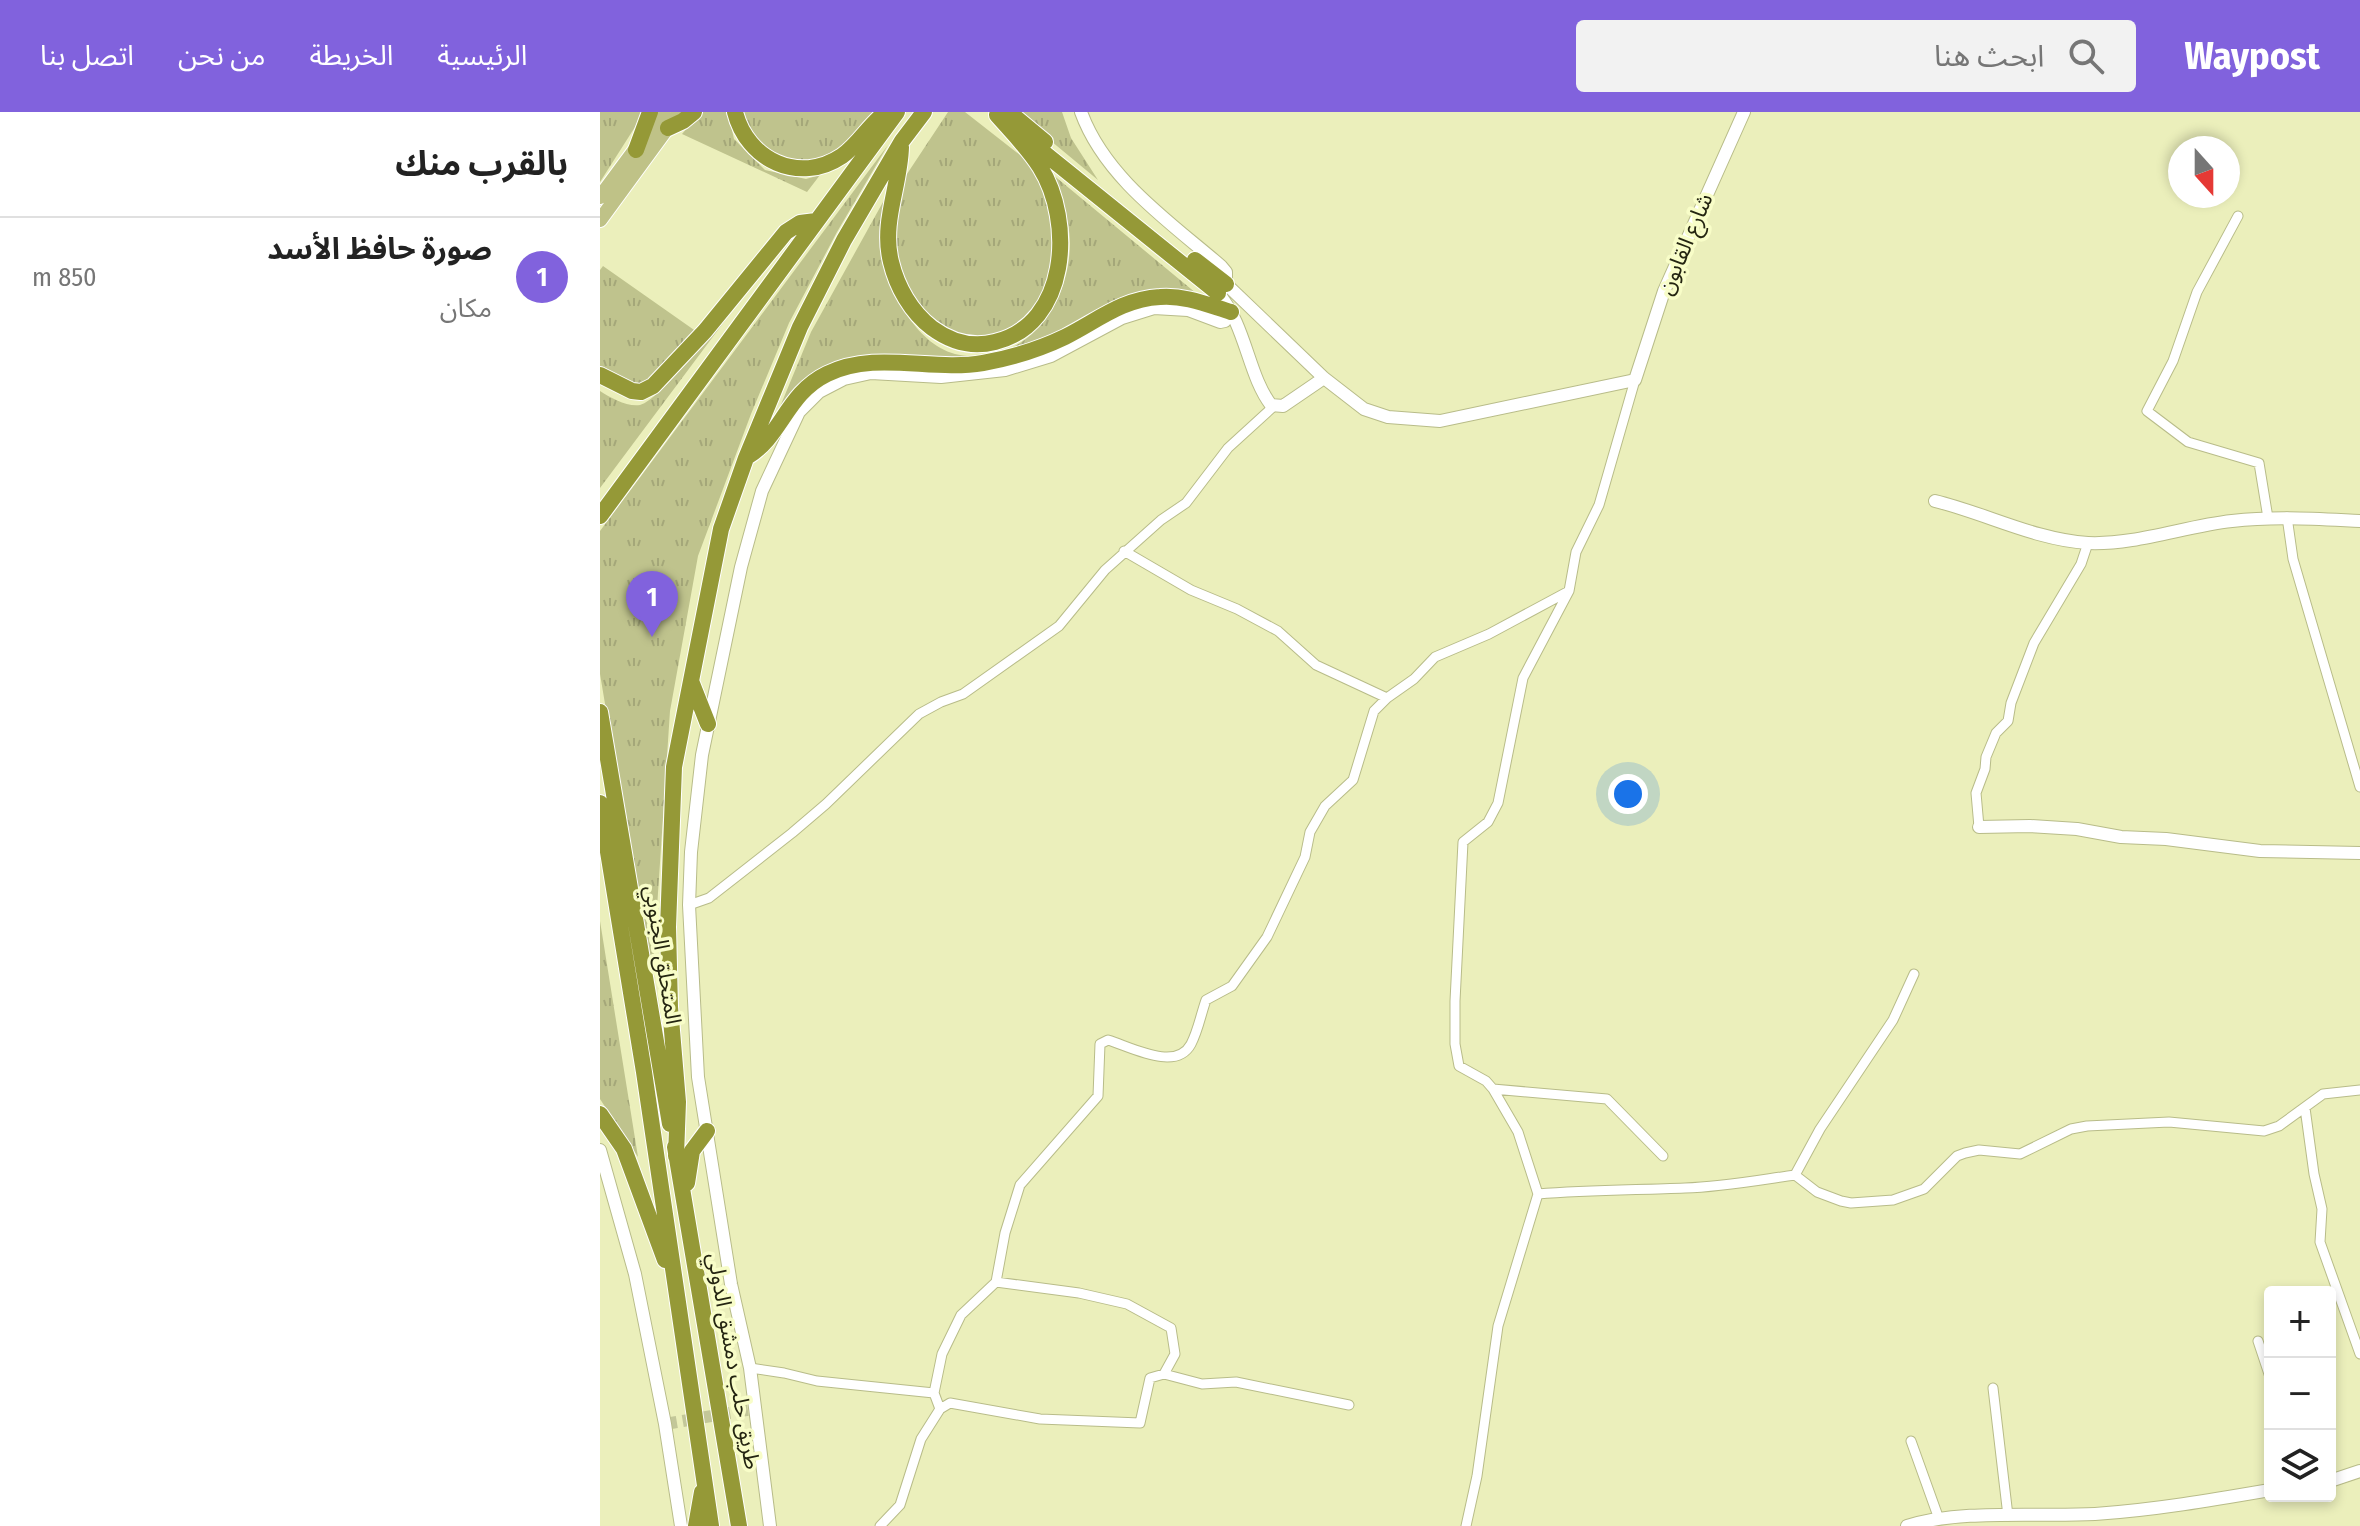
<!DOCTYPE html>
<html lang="ar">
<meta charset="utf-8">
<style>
:root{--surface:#fff;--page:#f2f2f2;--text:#222;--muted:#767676;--line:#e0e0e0;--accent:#8162dd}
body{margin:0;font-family:"Fira Sans Condensed","Noto Sans Arabic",sans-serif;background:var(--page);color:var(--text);direction:rtl}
.controls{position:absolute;right:24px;bottom:24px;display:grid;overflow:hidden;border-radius:8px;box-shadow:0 4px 12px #0003}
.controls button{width:72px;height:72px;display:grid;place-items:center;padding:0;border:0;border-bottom:2px solid var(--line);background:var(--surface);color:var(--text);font:40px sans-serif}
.compass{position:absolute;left:1568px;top:24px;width:72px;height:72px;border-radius:50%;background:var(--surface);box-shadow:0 4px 12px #0003;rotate:159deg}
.you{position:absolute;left:1028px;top:682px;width:28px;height:28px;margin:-20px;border:6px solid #fff;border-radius:50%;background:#1a73e8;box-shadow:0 0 0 12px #1a73e833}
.badge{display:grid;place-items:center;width:52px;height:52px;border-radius:50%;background:var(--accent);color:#fff;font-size:26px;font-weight:700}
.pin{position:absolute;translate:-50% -66px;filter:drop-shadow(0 2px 4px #0008)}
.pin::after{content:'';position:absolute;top:42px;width:28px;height:24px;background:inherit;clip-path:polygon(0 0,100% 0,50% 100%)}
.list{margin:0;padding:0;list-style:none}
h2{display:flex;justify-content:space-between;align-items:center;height:104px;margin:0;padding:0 32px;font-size:34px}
h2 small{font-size:26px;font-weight:400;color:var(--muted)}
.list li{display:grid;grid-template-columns:52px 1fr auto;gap:24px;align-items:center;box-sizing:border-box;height:112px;padding:0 32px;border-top:2px solid var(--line)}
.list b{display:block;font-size:30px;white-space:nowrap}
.list p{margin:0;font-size:26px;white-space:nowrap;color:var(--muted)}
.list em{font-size:26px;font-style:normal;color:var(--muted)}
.icon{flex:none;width:44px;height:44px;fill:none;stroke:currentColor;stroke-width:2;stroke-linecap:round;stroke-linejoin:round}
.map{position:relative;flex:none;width:1760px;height:1414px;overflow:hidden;direction:ltr}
header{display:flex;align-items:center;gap:48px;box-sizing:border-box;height:112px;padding:0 40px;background:var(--accent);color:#fff}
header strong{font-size:38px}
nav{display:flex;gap:44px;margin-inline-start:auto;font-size:28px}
.search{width:560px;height:72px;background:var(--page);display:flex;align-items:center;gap:20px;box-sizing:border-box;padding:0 28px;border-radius:8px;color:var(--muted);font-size:30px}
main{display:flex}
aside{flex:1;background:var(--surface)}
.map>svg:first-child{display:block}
</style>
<header>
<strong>Waypost</strong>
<div class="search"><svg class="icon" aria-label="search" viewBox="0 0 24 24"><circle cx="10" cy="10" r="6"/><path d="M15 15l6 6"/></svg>ابحث هنا</div>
<nav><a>الرئيسية</a><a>الخريطة</a><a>من نحن</a><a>اتصل بنا</a></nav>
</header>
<main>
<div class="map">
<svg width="1760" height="1414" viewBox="0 0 1760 1414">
<defs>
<pattern id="park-tufts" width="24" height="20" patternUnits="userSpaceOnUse" patternTransform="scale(2)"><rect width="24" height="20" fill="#bfc38d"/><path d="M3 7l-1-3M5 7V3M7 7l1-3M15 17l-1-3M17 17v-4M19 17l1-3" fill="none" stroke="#a4a779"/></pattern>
</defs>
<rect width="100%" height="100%" fill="#ebefbb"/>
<!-- park -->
<path fill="url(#park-tufts)" d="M 0,0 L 42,0 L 35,15 L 0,70 Z
M 101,0 L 128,0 L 134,27 L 165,58 L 206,67 L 220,63 L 207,80 L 82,22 Z
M 141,0 L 273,0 L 242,42 L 206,54 L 171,48 L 146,22 Z
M 348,0 L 365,0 L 429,50 L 439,61 L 457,114 L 446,184 L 399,230 L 347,226 L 306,179 L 293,133 L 305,65 Z
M 416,0 L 462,0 L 471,26 L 498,68 Z
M 288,33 L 237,120 L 189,211 L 151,302 L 98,444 L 70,599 L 52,872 L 0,562 L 0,419 Z
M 446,57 L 614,196 L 578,185 L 388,251 L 275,249 L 177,302 L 211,220 L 288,81 C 290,105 292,130 293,154 C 294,163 293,176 296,184 C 300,195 309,206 316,215 C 331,233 350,245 374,244 C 434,244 469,188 470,132 C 470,104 459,81 446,57 Z
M 3,154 L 97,220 L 37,280 L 0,262 L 0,158 Z
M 153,171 L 0,376 L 0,279 C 11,286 27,295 40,293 C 61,289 134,193 153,171 Z
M 0,809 L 38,1045 L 0,987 Z"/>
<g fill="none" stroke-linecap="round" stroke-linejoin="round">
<!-- secondary-tunnel -->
<path stroke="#c3c799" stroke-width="12" stroke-dasharray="12 6" stroke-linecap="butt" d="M 65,1312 L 153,1297"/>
<defs>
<path id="street" d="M 1638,104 L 1597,180 L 1573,249 L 1547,299 L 1588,330 L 1659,351 L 1668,406
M 1687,405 L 1693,447 L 1760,675
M 524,439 L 591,478 L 637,497 L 678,519 L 716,553 L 787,586
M 1379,715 L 1376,681 L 1385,657 L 1386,645 L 1396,621 L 1408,609 L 1411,591 L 1434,531 L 1481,452 L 1488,431
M 89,793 L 109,786 L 192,721 L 226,692 L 319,602 L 341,590 L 363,582 L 459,514 L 505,458 L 561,408 L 586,391 L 628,336 L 674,294
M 893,977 L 1007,987 L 1063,1044
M 1705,996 L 1714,1062 L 1722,1097 L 1720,1130 L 1760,1242
M 1195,1063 L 1220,1017 L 1293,908 L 1314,862
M 938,1082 C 987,1078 1036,1078 1085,1076 C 1122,1075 1159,1068 1195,1063 L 1217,1080 L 1241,1089 L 1251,1091 L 1293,1088 L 1324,1077 L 1357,1044 L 1365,1041 L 1379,1038 L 1420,1042 L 1471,1017 L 1487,1014 L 1569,1010 L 1664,1019 L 1679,1014 L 1723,982 L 1760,978
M 396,1170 L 405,1121 L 420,1073 L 498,984 L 500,932 L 508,928 C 531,935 576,960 591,932 C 598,919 601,902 606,888 L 632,874 L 667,825 L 705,745 L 710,720 L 725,694 L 753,668 L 774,599 L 787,586 L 814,567 L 835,545 L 889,522 L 969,479
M 1658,1229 L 1670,1265
M 150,1256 L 184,1261 L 217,1269 L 334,1281
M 1393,1276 L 1408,1404
M 340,1297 L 350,1291 L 440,1307 L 540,1311 L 550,1266 L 564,1262 L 602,1272 L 636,1270 L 749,1293
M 1311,1329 L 1339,1407
M 280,1414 L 300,1393 L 321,1327 L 340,1297 L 334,1281 L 342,1242 L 361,1203 L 396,1170 L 479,1181 L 527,1192 L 571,1216 L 575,1242 L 564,1262
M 866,1414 L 877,1364 L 898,1214 L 938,1082 L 918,1020 L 893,977 L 886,969 L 859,954 L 855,932 L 855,889 L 863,730 L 888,710 L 898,691 L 923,566 L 969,479 L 976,440 L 999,393 L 1035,268"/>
<path id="secondary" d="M 481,0 C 505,66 570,110 621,154 L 626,160 L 626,172 L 724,266 L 764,297 L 788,305 L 840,309 L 1035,268 L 1064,179 L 1144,0
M 618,181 C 646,213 648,263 671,293 L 683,294 L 724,266
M 1335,389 C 1385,401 1436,428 1488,431 C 1536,433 1585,414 1632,409 C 1675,404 1717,407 1760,409
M 1379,715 L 1430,714 L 1477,717 L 1521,725 L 1566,727 L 1660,739 L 1760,741
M 0,1038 L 35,1162 L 65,1312 L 81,1414
M 1730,1369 L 1760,1359
M 170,1414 L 150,1256 L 131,1172 L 98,965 L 89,793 L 91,740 L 102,643 L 141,455 L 162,379 L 199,300 L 219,280 L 244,267 L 271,261 L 341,265 L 405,258 L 451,244 L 522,206 L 554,196 L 588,198 L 620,210 L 625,209 L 631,200
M 1307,1414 C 1362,1397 1436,1405 1495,1402 C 1554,1398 1612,1388 1670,1378"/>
<path id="primary" d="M 0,85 L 63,0
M 0,108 L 79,0"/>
<path id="highway" d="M 135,0 C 147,48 199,73 242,44 C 259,32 269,13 286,0
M 409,0 L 445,30
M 68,16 L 83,9 L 94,0
M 428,28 L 618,181
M 301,35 C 300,74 281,110 291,150 C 297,175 311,200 332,216 C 351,230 372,236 395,230 C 469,212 474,109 440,55 C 428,36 412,20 397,3
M 36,38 L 50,0
M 595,148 L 626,172
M 0,263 L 32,279 L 41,280 L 53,274 L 105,219 L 186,120 L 200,111 L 216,109
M 147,345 C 182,324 186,282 227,262 C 276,238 331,260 383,251 C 411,246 440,237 465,225 C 497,209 522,187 560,185 C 585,183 608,193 631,200
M 0,404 L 297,0
M 91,569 L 108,612
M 0,600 L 70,1012
M 0,691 L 44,960 L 111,1414
M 0,1002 L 24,1037 L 65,1148
M 75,1035 L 139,1414
M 76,1044 L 78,990 L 70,895 L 68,815 L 74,655 L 121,417 L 146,346 L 200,215 L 244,128 L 302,29 L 324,0
M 87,1071 L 92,1039 L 107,1019
M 96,1414 L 102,1380"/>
</defs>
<!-- street casing -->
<use href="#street" stroke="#b8bc89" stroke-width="11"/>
<!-- secondary casing -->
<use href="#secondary" stroke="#b8bc89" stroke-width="14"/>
<!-- primary casing -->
<use href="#primary" stroke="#fff" stroke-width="16"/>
<!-- highway casing -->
<use href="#highway" stroke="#fff" stroke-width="18"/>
<!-- street -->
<use href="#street" stroke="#fff" stroke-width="9"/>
<!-- secondary -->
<use href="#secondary" stroke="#fff" stroke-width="12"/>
<!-- primary -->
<use href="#primary" stroke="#bfc287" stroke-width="14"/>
<!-- highway -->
<use href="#highway" stroke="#959937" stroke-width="16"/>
</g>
<g text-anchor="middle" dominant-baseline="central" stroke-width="7" stroke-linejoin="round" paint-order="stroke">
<!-- street labels -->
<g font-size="22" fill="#242511" stroke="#f8fdc8">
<text transform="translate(1085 132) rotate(-67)">شارع القابون</text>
<text transform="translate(63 843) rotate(81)">المتحلق الجنوبي</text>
<text transform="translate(134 1249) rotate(80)">طريق حلب دمشق الدولي</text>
</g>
</g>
</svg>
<div class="controls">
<button>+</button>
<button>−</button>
<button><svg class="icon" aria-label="layers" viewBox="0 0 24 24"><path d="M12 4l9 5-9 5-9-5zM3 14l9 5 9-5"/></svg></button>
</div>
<svg class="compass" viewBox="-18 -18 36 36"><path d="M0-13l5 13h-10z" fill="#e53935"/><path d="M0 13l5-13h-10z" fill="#767676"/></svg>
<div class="you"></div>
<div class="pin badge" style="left:52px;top:525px">1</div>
</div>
<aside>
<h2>بالقرب منك<small></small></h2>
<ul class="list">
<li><span class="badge">1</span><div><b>صورة حافظ الأسد</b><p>مكان</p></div><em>850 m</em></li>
</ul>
</aside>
</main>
